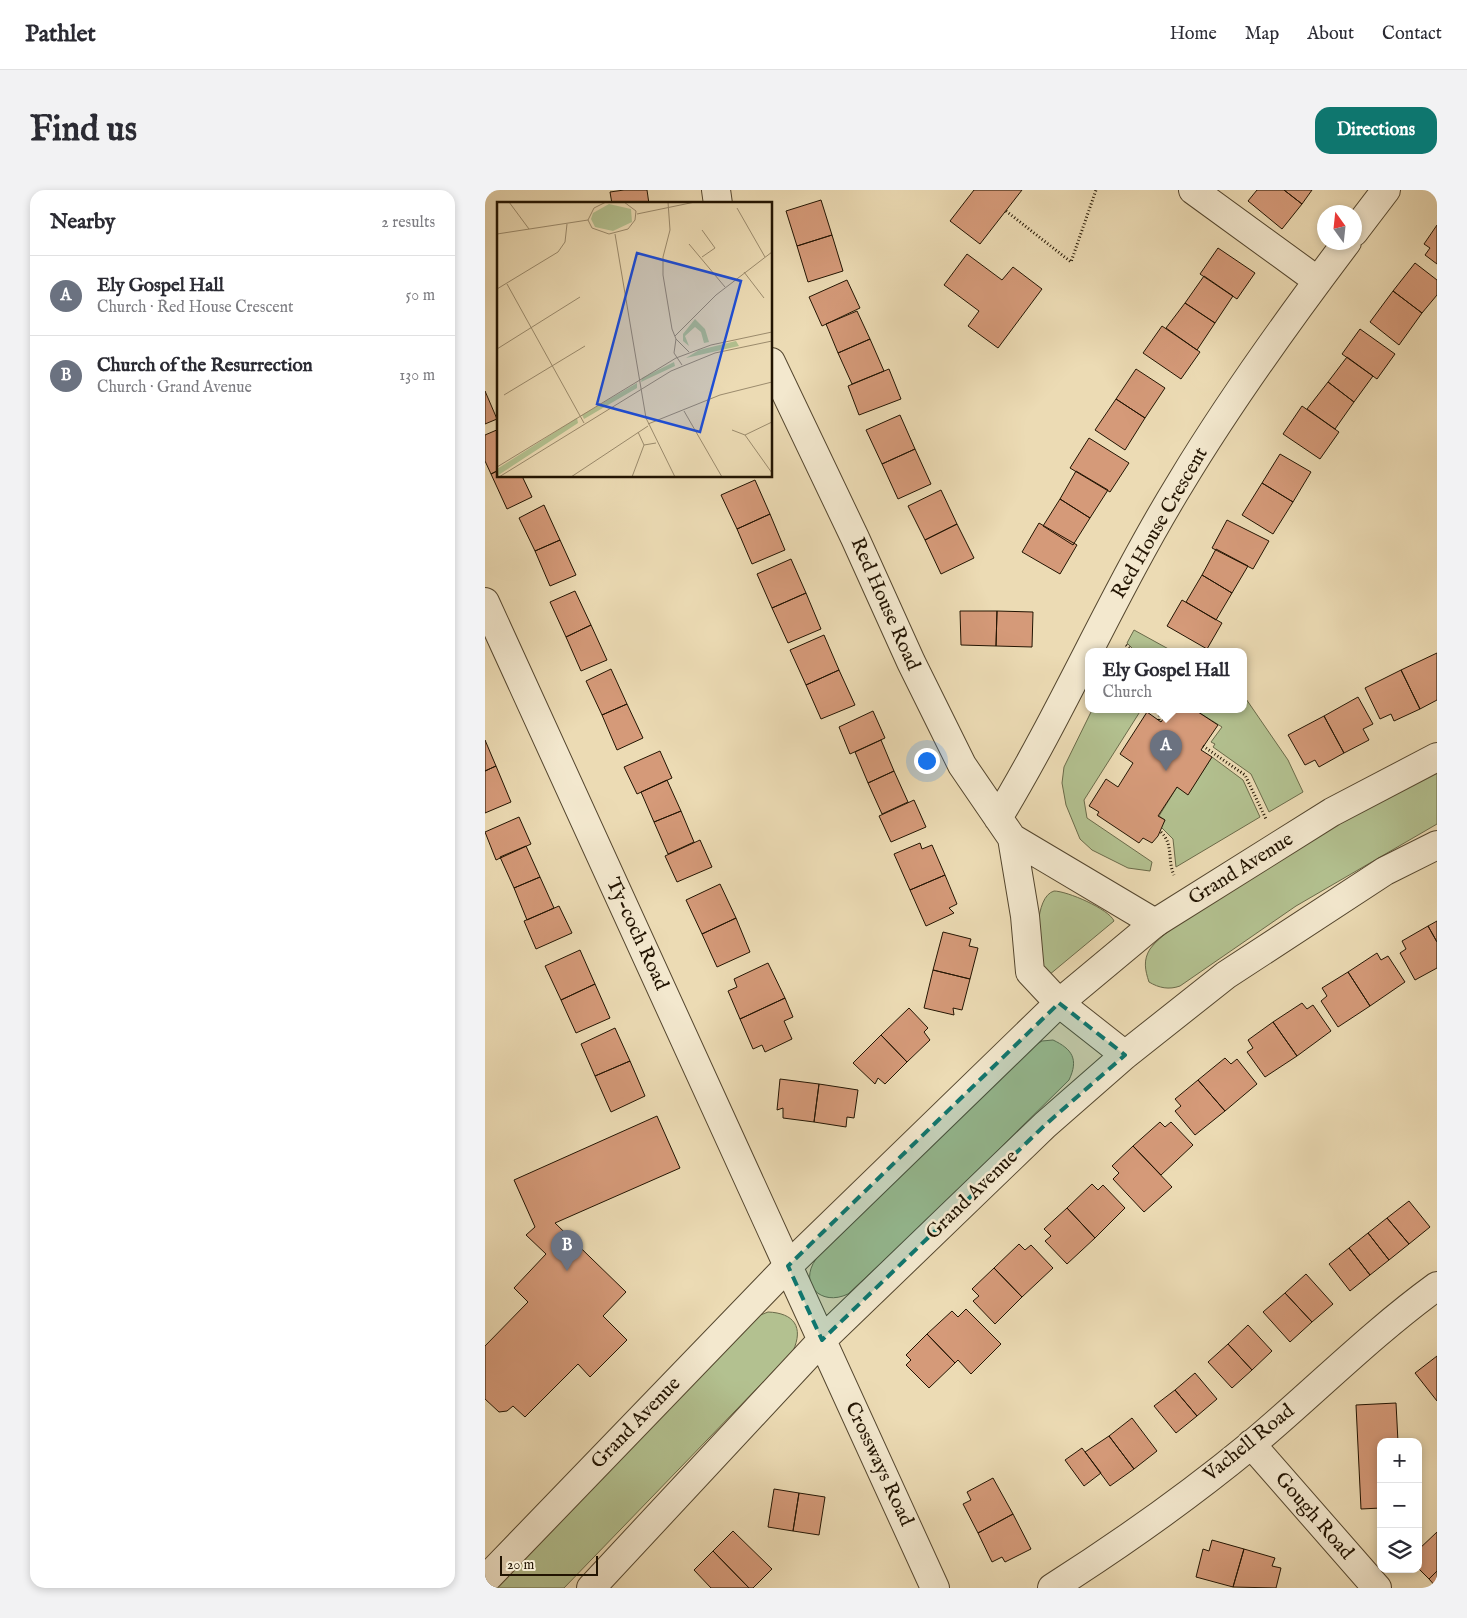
<!DOCTYPE html>
<meta charset="utf-8">
<style>
:root{--surface:#fff;--page:#f2f2f3;--text:#2b2b33;--muted:#7c7c81;--line:#e1e1e2;--accent:#0f766e}
body{margin:0;font-family:"IM FELL English",serif;background:var(--page);color:var(--text)}
.controls{position:absolute;right:15px;bottom:15px;display:grid;overflow:hidden;border-radius:10px;box-shadow:0 2px 8px #0003}
.controls button{width:45px;height:45px;display:grid;place-items:center;padding:0;border:0;border-bottom:1px solid var(--line);background:var(--surface);color:var(--text);font:25px sans-serif}
.compass{position:absolute;left:832px;top:15px;width:45px;height:45px;border-radius:50%;background:var(--surface);box-shadow:0 2px 8px #0003;rotate:345deg}
.scale{position:absolute;left:15px;bottom:12px;width:98px;box-sizing:border-box;padding-left:5px;border:2px solid #221402;border-top:0;font-size:14px;line-height:18px;white-space:nowrap;color:#221402;-webkit-text-stroke:4px #f3e8ce;paint-order:stroke}
.you{position:absolute;left:441px;top:570px;width:18px;height:18px;margin:-12px;border:4px solid #fff;border-radius:50%;background:#1a73e8;box-shadow:0 0 0 8px #1a73e833}
.badge{display:grid;place-items:center;width:32px;height:32px;border-radius:50%;background:var(--accent);color:#fff;font-size:16px;font-weight:700}
.pin{position:absolute;translate:-50% -41px;filter:drop-shadow(0 1px 2px #0008)}
.pin::after{content:'';position:absolute;top:26px;width:18px;height:15px;background:inherit;clip-path:polygon(0 0,100% 0,50% 100%)}
.popup{position:absolute;left:600px;top:458px;width:162px;height:65px;box-sizing:border-box;display:grid;place-content:center;border-radius:10px;background:var(--surface);filter:drop-shadow(0 1px 4px #0005);font-size:16px;white-space:nowrap;color:var(--muted)}
.popup b{font-size:19px;color:var(--text)}
.popup::after{content:'';position:absolute;left:50%;top:100%;margin-left:-10px;border:10px solid transparent;border-top-color:var(--surface)}
.list{margin:0;padding:0;list-style:none}
h2{display:flex;justify-content:space-between;align-items:center;height:65px;margin:0;padding:0 20px;font-size:21px}
h2 small{font-size:16px;font-weight:400;color:var(--muted)}
.list li{display:grid;grid-template-columns:32px 1fr auto;gap:15px;align-items:center;box-sizing:border-box;height:80px;padding:0 20px;border-top:1px solid var(--line)}
.list b{display:block;font-size:19px;white-space:nowrap}
.list p{margin:0;font-size:16px;white-space:nowrap;color:var(--muted)}
.list em{font-size:16px;font-style:normal;color:var(--muted)}
.icon{flex:none;width:28px;height:28px;fill:none;stroke:currentColor;stroke-width:2;stroke-linecap:round;stroke-linejoin:round}
.map{position:relative;flex:none;width:952px;height:1398px;overflow:hidden;border-radius:15px}
header{display:flex;align-items:center;gap:30px;box-sizing:border-box;height:70px;padding:0 25px;background:var(--surface);border-bottom:1px solid var(--line)}
header strong{font-size:24px}
nav{display:flex;gap:28px;margin-inline-start:auto;font-size:18px}
.intro{display:flex;align-items:center;justify-content:space-between;box-sizing:border-box;height:120px;padding:0 30px}
h1{margin:0;font-size:35px}
.button{padding:12px 22px;border-radius:15px;background:var(--accent);color:#fff;font-size:18px;font-weight:700}
main{display:flex;gap:30px;padding:0 30px}
aside{flex:1;background:var(--surface);border-radius:15px;box-shadow:0 2px 8px #0003}
.map>svg:first-child{display:block}
</style>
<header>
<strong>Pathlet</strong>
<nav><a>Home</a><a>Map</a><a>About</a><a>Contact</a></nav>
</header>
<div class="intro"><h1>Find us</h1><a class="button">Directions</a></div>
<main>
<aside>
<h2>Nearby<small>2 results</small></h2>
<ul class="list">
<li><span class="badge" style="background:#6b7280">A</span><div><b>Ely Gospel Hall</b><p>Church · Red House Crescent</p></div><em>50 m</em></li>
<li><span class="badge" style="background:#6b7280">B</span><div><b>Church of the Resurrection</b><p>Church · Grand Avenue</p></div><em>130 m</em></li>
</ul>
</aside>
<div class="map">
<svg width="952" height="1398" viewBox="0 0 952 1398">
<rect width="100%" height="100%" fill="#ecdbb4"/>
<filter id="stains"><feTurbulence type="fractalNoise" baseFrequency=".004" numOctaves="4"/><feColorMatrix values="0 0 0 0 .2 0 0 0 0 .09 0 0 0 0 .02 0 0 0 .5 -.17"/></filter>
<radialGradient id="worn" r=".72"><stop offset=".6" stop-color="#630" stop-opacity="0"/><stop offset="1" stop-color="#630" stop-opacity=".3"/></radialGradient>
<!-- green -->
<path fill="#b3c190" stroke="#6a6a49" d="M 649,440 L 689,462 L 651,462 L 642,453 Z
M 759,506 L 803,570 L 818,602 L 784,622 L 766,584 L 728,557 L 730,554 L 726,552 L 737,537 L 710,520 L 758,520 Z
M 607,520 L 656,520 L 599,610 L 602,628 L 667,672 L 665,681 L 643,678 L 607,660 L 595,649 L 581,615 L 577,593 L 579,577 Z
M 727,567 L 758,590 L 775,627 L 691,677 L 688,649 L 676,637 L 680,630 L 674,626 L 692,597 L 703,604 Z
M 952,581 L 952,634 L 811,716 L 695,796 C 684,800 674,798 664,792 C 660,780 658,770 665,759 C 674,746 699,731 713,721 C 789,668 870,624 952,581 Z
M 569,701 C 582,701 624,719 629,731 L 564,785 C 562,782 558,779 557,776 C 551,759 549,707 569,701 Z
M 568,850 C 587,859 594,869 584,890 L 441,1031 L 363,1104 C 336,1117 313,1094 331,1069 L 544,859 L 557,851 Z
M 283,1122 C 309,1123 319,1137 308,1161 L 79,1398 L 9,1398 L 273,1126 Z"/>
<!-- building -->
<path fill="#d59a79" stroke="#221402" d="M 139,0 L 162,0 L 164,14 L 127,14 L 125,2 Z
M 489,0 L 537,0 L 495,54 L 465,31 Z
M 772,0 L 799,0 L 817,14 L 797,39 L 763,11 Z
M 799,0 L 827,0 L 817,14 Z
M 336,10 L 347,45 L 312,56 L 301,21 Z
M 952,35 L 952,74 L 940,65 L 945,58 L 939,54 Z
M 347,45 L 358,81 L 323,92 L 312,56 Z
M 733,58 L 770,83 L 752,109 L 715,84 Z
M 482,64 L 517,90 L 528,77 L 557,99 L 513,158 L 483,136 L 494,121 L 459,95 Z
M 930,73 L 952,90 L 952,105 L 937,123 L 908,101 Z
M 719,86 L 748,106 L 730,133 L 700,113 Z
M 362,90 L 375,118 L 337,136 L 324,107 Z
M 908,101 L 937,123 L 914,155 L 885,132 Z
M 700,113 L 730,133 L 712,160 L 681,138 Z
M 372,121 L 385,149 L 353,163 L 341,134 Z
M 677,136 L 715,162 L 696,189 L 658,163 Z
M 875,139 L 910,164 L 892,189 L 857,164 Z
M 385,149 L 399,181 L 367,194 L 353,163 Z
M 862,167 L 888,186 L 869,212 L 843,192 Z
M 404,179 L 416,209 L 374,225 L 363,196 Z
M 651,179 L 680,198 L 660,228 L 631,209 Z
M 843,192 L 869,212 L 850,239 L 822,219 Z
M 0,201 L 12,229 L 0,234 Z
M 631,209 L 660,228 L 640,260 L 610,240 Z
M 817,216 L 854,242 L 835,269 L 798,244 Z
M 415,225 L 430,259 L 397,274 L 381,240 Z
M 14,239 L 14,280 L 6,284 L 0,271 L 0,245 Z
M 604,248 L 644,273 L 625,302 L 585,278 Z
M 430,259 L 446,294 L 413,309 L 397,274 Z
M 795,264 L 826,282 L 808,312 L 777,293 Z
M 14,280 L 14,286 L 37,286 L 47,307 L 22,319 L 6,284 Z
M 591,281 L 623,300 L 605,328 L 575,309 Z
M 270,290 L 285,324 L 252,339 L 236,305 Z
M 777,293 L 808,312 L 788,344 L 757,325 Z
M 456,300 L 472,334 L 440,350 L 423,316 Z
M 575,309 L 605,328 L 588,355 L 558,336 Z
M 59,315 L 75,350 L 50,361 L 34,328 Z
M 285,324 L 300,360 L 267,374 L 252,339 Z
M 742,330 L 784,351 L 768,379 L 727,358 Z
M 554,333 L 592,355 L 575,384 L 537,362 Z
M 472,334 L 489,368 L 456,384 L 440,350 Z
M 75,350 L 91,385 L 65,396 L 50,361 Z
M 731,359 L 763,376 L 747,403 L 717,385 Z
M 306,369 L 321,403 L 287,418 L 272,384 Z
M 717,385 L 747,403 L 731,430 L 701,412 Z
M 90,401 L 106,435 L 81,447 L 65,412 Z
M 321,403 L 336,439 L 303,453 L 287,418 Z
M 697,410 L 737,433 L 722,459 L 682,436 Z
M 475,421 L 512,421 L 511,456 L 476,455 Z
M 512,421 L 548,422 L 547,457 L 511,456 Z
M 106,435 L 122,470 L 96,481 L 81,447 Z
M 339,445 L 354,480 L 321,495 L 305,460 Z
M 952,463 L 952,510 L 935,519 L 916,480 Z
M 126,479 L 142,514 L 117,525 L 101,491 Z
M 354,480 L 370,515 L 336,529 L 321,495 Z
M 916,480 L 935,519 L 909,531 L 906,524 L 895,529 L 880,498 Z
M 873,507 L 888,534 L 878,539 L 884,550 L 859,563 L 839,526 Z
M 142,514 L 158,548 L 132,560 L 117,525 Z
M 684,520 L 710,520 L 733,535 L 716,560 L 727,567 L 703,605 L 692,597 L 673,626 L 680,630 L 673,646 L 667,653 L 658,648 L 654,653 L 612,625 L 614,622 L 604,616 L 621,589 L 633,597 L 648,573 L 635,564 L 662,522 L 676,532 Z
M 388,521 L 400,548 L 365,564 L 354,537 Z
M 839,526 L 859,563 L 834,577 L 830,570 L 820,575 L 803,545 Z
M 0,550 L 11,576 L 0,581 Z
M 396,550 L 409,581 L 383,593 L 370,562 Z
M 175,561 L 187,588 L 152,604 L 139,577 Z
M 11,576 L 26,612 L 0,623 L 0,581 Z
M 409,581 L 423,612 L 397,624 L 383,593 Z
M 182,590 L 196,621 L 169,632 L 156,602 Z
M 429,610 L 441,637 L 406,652 L 394,626 Z
M 196,621 L 209,652 L 183,664 L 169,632 Z
M 34,627 L 46,654 L 11,670 L 0,642 Z
M 215,650 L 227,677 L 192,692 L 180,666 Z
M 435,653 L 437,659 L 447,655 L 460,685 L 425,700 L 409,664 Z
M 41,656 L 55,687 L 29,698 L 15,667 Z
M 460,685 L 472,714 L 464,718 L 469,723 L 441,736 L 425,700 Z
M 55,687 L 69,718 L 42,730 L 29,698 Z
M 235,694 L 251,728 L 217,744 L 201,710 Z
M 74,716 L 87,743 L 51,759 L 39,731 Z
M 251,728 L 265,762 L 232,777 L 217,744 Z
M 952,731 L 952,752 L 943,736 Z
M 943,736 L 952,752 L 952,778 L 930,790 L 915,763 L 921,759 L 917,751 Z
M 458,742 L 486,749 L 484,756 L 493,758 L 485,789 L 448,780 Z
M 95,760 L 110,794 L 76,810 L 60,776 Z
M 892,763 L 896,770 L 903,766 L 920,792 L 885,816 L 863,782 Z
M 283,773 L 300,808 L 255,829 L 243,801 L 252,797 L 249,789 Z
M 448,780 L 485,789 L 477,820 L 468,818 L 469,825 L 439,818 Z
M 863,782 L 885,816 L 853,837 L 836,811 L 842,806 L 837,798 Z
M 110,794 L 125,828 L 91,843 L 76,810 Z
M 300,808 L 308,827 L 299,831 L 307,849 L 280,862 L 277,855 L 268,859 L 255,829 Z
M 817,813 L 822,819 L 828,815 L 846,841 L 812,866 L 788,832 Z
M 424,818 L 443,838 L 439,842 L 445,850 L 422,872 L 396,845 Z
M 788,832 L 812,866 L 780,887 L 762,862 L 768,858 L 763,850 Z
M 130,838 L 145,871 L 110,886 L 96,854 Z
M 396,845 L 422,872 L 400,894 L 393,888 L 390,894 L 368,873 Z
M 740,868 L 746,874 L 752,869 L 772,894 L 740,921 L 713,890 Z
M 145,871 L 160,906 L 126,922 L 110,886 Z
M 295,889 L 334,894 L 329,932 L 298,928 L 298,918 L 292,920 Z
M 713,890 L 740,921 L 710,945 L 690,921 L 696,916 L 690,909 Z
M 334,894 L 373,900 L 369,928 L 362,927 L 361,937 L 329,932 Z
M 172,926 L 195,978 L 70,1033 L 141,1102 L 118,1126 L 142,1150 L 105,1187 L 93,1174 L 40,1227 L 28,1216 L 22,1221 L 14,1222 L 0,1209 L 0,1156 L 43,1112 L 29,1098 L 61,1064 L 41,1045 L 50,1037 L 29,990 Z
M 675,932 L 680,937 L 686,932 L 708,955 L 676,985 L 648,956 Z
M 648,956 L 687,997 L 659,1022 L 628,989 L 634,983 L 627,976 Z
M 607,994 L 613,1000 L 618,995 L 640,1018 L 610,1048 L 582,1018 Z
M 924,1011 L 945,1037 L 924,1054 L 902,1028 Z
M 582,1018 L 610,1048 L 582,1074 L 560,1051 L 566,1046 L 559,1039 Z
M 902,1028 L 924,1054 L 904,1070 L 883,1043 Z
M 883,1043 L 904,1070 L 885,1085 L 864,1058 Z
M 534,1054 L 540,1060 L 546,1055 L 568,1078 L 537,1107 L 509,1078 Z
M 864,1058 L 885,1085 L 865,1101 L 844,1074 Z
M 509,1078 L 537,1107 L 510,1134 L 488,1111 L 494,1106 L 487,1099 Z
M 821,1084 L 848,1114 L 827,1132 L 800,1103 Z
M 800,1103 L 827,1132 L 805,1152 L 778,1122 Z
M 481,1119 L 516,1154 L 486,1184 L 473,1170 L 470,1173 L 442,1144 L 467,1121 L 473,1127 Z
M 763,1135 L 787,1161 L 767,1180 L 743,1154 Z
M 442,1144 L 470,1173 L 444,1198 L 421,1175 L 426,1170 L 421,1165 Z
M 743,1154 L 767,1180 L 747,1198 L 723,1172 Z
M 952,1166 L 952,1211 L 930,1183 Z
M 710,1183 L 732,1209 L 712,1226 L 690,1200 Z
M 690,1200 L 712,1226 L 691,1243 L 669,1216 Z
M 911,1213 L 913,1252 L 896,1252 L 896,1318 L 876,1319 L 871,1215 Z
M 647,1228 L 672,1261 L 649,1279 L 624,1246 Z
M 624,1246 L 649,1279 L 625,1296 L 600,1262 Z
M 597,1258 L 616,1283 L 599,1296 L 580,1270 Z
M 508,1288 L 528,1324 L 493,1343 L 478,1314 L 486,1310 L 482,1302 Z
M 289,1299 L 314,1303 L 308,1341 L 283,1337 Z
M 314,1303 L 340,1307 L 334,1345 L 308,1341 Z
M 528,1324 L 546,1359 L 520,1372 L 517,1367 L 507,1372 L 493,1343 Z
M 248,1341 L 287,1379 L 268,1398 L 264,1398 L 228,1361 Z
M 952,1342 L 952,1381 L 944,1389 L 933,1378 L 933,1360 Z
M 727,1350 L 759,1359 L 748,1397 L 711,1387 L 718,1359 L 724,1361 Z
M 759,1359 L 790,1368 L 787,1376 L 796,1378 L 791,1398 L 748,1397 Z
M 228,1361 L 264,1398 L 226,1398 L 209,1380 Z
M 952,1381 L 952,1398 L 944,1389 Z"/>
<g fill="none" stroke-linecap="round" stroke-linejoin="round">
<defs>
<path id="minor" d="M 231,0 L 233,14
M 708,0 L 833,91
M 869,42 L 901,0
M 286,172 L 370,348 L 426,472 L 477,575 L 527,648 L 670,733
M 0,412 L 303,1076
M 513,628 C 579,519 629,401 696,292 C 746,209 803,130 862,52
M 527,648 L 540,726 L 545,782 L 574,813
M 766,1254 L 892,1398
M 567,1398 C 636,1354 704,1306 767,1254 C 829,1202 886,1144 952,1096"/>
<path id="tertiary" d="M 574,813 L 640,865
M 303,1076 L 450,1398
M 0,1390 L 303,1076 L 574,813 L 670,733 L 847,622 L 952,567
M 106,1398 L 337,1150 L 560,935 L 640,865 L 741,785 L 900,681 L 952,655"/>
</defs>
<!-- minor casing -->
<use href="#minor" stroke="#54462e" stroke-width="30"/>
<!-- tertiary casing -->
<use href="#tertiary" stroke="#54462e" stroke-width="30"/>
<!-- path -->
<path stroke="#221402" stroke-width="3" stroke-dasharray="1 2.5" stroke-linecap="butt" d="M 521,21 L 586,72 L 611,0
M 641,455 L 649,462
M 674,530 L 675,520
M 718,556 L 760,585 L 781,629
M 676,642 C 689,655 682,670 689,685"/>
<!-- minor -->
<use href="#minor" stroke="#f3e8ce" stroke-width="28"/>
<!-- tertiary -->
<use href="#tertiary" stroke="#f3e8ce" stroke-width="28"/>
</g>
<!-- marked area -->
<path fill="#0f766e" fill-opacity="0.2" stroke="#0f766e" stroke-width="4" stroke-dasharray="10 6" stroke-linejoin="round" d="M 574,813 L 640,865 L 560,935 L 337,1150 L 303,1076 Z"/>
<g text-anchor="middle" dominant-baseline="central" stroke-width="5" stroke-linejoin="round" paint-order="stroke">
<!-- street labels -->
<g font-size="20" fill="#221402" stroke="#f3e8ce">
<text transform="translate(675 333) rotate(-60)">Red House Crescent</text>
<text transform="translate(400 414) rotate(66)">Red House Road</text>
<text transform="translate(756 679) rotate(-32)">Grand Avenue</text>
<text transform="translate(152 744) rotate(65)">Ty-coch Road</text>
<text transform="translate(487 1005) rotate(-44)">Grand Avenue</text>
<text transform="translate(151 1233) rotate(-46)">Grand Avenue</text>
<text transform="translate(764 1253) rotate(-39)">Vachell Road</text>
<text transform="translate(394 1274) rotate(65)">Crossways Road</text>
<text transform="translate(829 1326) rotate(49)">Gough Road</text>
</g>
</g>
<!-- overview -->
<g transform="translate(12 12)">
<rect width="275" height="275" fill="#ecdbb4"/>
<path d="M 112,2 L 134,7 L 135,20 L 116,29 L 98,25 L 94,17 L 96,11 ZM 198,117 L 208,127 L 212,140 L 207,141 L 204,130 L 198,125 L 188,134 L 192,144 L 186,139 L 186,132 ZM 239,139 L 242,144 L 189,156 L 202,148 ZM 177,160 L 178,164 L 144,180 L 145,176 ZM 140,181 L 140,186 L 87,217 L 85,213 ZM 80,216 L 81,221 L 0,274 L 0,267 Z" fill="#b3c190"/>
<path fill="none" stroke="#9b8b6d" stroke-width="1" d="M 12,0 L 32,27M 109,0 L 97,6 L 91,18 L 95,26 L 112,32 L 131,27 L 138,18 L 139,9 L 127,0M 171,0 L 173,28 L 166,55 L 166,73 L 175,127 L 179,137 L 192,150M 240,6 L 268,55M 140,12 L 198,0M 205,28 L 218,46 L 205,55M 0,32 L 91,18M 118,32 L 149,216 L 178,275M 192,42 L 228,85M 247,70 L 267,96M 10,82 L 87,221M 0,87 L 61,50 L 68,40 L 70,22M 178,134 L 219,93 L 275,50M 179,137 L 177,151 L 185,163M 0,147 L 83,95M 7,193 L 88,144M 187,209 L 225,275M 151,222 L 223,193 L 275,180M 235,228 L 248,233 L 275,271M 141,230 L 147,243 L 159,241M 248,233 L 275,220M 0,265 L 179,156 L 214,143 L 275,130M 2,275 L 174,169 L 218,151 L 275,139M 74,275 L 151,224M 135,275 L 147,243"/>
<path fill="#1d4ed8" fill-opacity="0.15" stroke="#1d4ed8" stroke-width="2.5" d="M 140,51 L 244,79 L 203,230 L 100,202 Z"/>
<rect width="275" height="275" fill="none" stroke="#221402" stroke-width="2.5"/>
</g>
<rect width="100%" height="100%" filter="url(#stains)"/>
<rect width="100%" height="100%" fill="url(#worn)"/>
</svg>
<div class="controls">
<button>+</button>
<button>−</button>
<button><svg class="icon" aria-label="layers" viewBox="0 0 24 24"><path d="M12 4l9 5-9 5-9-5zM3 14l9 5 9-5"/></svg></button>
</div>
<svg class="compass" viewBox="-18 -18 36 36"><path d="M0-13l5 13h-10z" fill="#e53935"/><path d="M0 13l5-13h-10z" fill="#7c7c81"/></svg>
<div class="scale">20 m</div>
<div class="you"></div>
<div class="pin badge" style="left:681px;top:581px;background:#6b7280">A</div>
<div class="popup"><b>Ely Gospel Hall</b>Church</div>
<div class="pin badge" style="left:82px;top:1081px;background:#6b7280">B</div>
</div>
</main>
